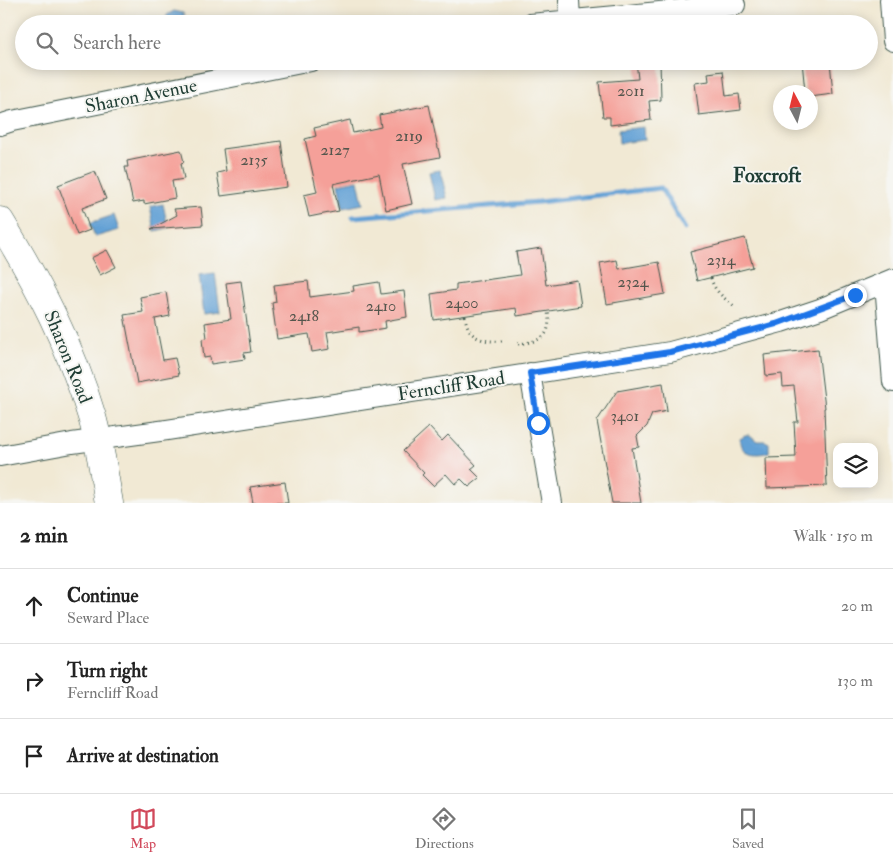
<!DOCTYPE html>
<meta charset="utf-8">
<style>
:root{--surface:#fff;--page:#f2f2f2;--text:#222;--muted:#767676;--line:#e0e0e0;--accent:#d1495b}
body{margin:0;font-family:"IM FELL Double Pica",serif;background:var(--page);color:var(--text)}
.controls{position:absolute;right:15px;bottom:15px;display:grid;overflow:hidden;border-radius:10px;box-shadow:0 2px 12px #0003}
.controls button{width:45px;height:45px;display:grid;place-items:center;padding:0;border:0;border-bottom:1px solid var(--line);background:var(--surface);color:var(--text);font:25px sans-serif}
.compass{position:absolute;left:773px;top:85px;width:45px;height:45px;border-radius:50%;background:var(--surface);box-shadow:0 2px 12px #0003;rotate:353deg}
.stop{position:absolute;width:15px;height:15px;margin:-11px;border:4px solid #1a73e8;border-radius:50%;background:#fff}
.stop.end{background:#1a73e8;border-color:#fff;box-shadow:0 1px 5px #0008}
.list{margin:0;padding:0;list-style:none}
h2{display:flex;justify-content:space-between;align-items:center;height:65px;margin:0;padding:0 20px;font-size:21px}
h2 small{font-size:16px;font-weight:400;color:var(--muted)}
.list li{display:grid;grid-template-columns:32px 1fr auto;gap:15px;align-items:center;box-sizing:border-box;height:75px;padding:0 20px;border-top:1px solid var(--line)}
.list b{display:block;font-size:19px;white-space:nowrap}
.list p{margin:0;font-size:16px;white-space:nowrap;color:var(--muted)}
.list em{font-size:16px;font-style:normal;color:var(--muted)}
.icon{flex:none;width:28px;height:28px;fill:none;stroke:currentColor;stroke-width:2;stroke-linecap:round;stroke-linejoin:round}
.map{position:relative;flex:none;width:893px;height:503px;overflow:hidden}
.search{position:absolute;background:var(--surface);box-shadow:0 2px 12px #0003;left:15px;right:15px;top:15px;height:55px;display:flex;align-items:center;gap:12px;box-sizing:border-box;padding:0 18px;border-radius:28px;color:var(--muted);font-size:19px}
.sheet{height:290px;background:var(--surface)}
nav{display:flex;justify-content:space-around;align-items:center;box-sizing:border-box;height:70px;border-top:1px solid var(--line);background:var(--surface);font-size:14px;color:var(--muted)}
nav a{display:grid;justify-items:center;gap:2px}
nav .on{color:var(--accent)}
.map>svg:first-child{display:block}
</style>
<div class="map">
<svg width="893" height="503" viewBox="0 0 893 503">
<rect width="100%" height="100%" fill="#f6f6f2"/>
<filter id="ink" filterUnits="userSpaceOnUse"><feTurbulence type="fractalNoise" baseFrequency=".02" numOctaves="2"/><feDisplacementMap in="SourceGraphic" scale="10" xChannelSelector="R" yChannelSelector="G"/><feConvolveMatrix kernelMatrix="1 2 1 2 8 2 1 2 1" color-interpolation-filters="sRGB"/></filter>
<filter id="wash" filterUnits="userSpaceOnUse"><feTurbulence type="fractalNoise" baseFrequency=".0096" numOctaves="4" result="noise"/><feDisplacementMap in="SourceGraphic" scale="20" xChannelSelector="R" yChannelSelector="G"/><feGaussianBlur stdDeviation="1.12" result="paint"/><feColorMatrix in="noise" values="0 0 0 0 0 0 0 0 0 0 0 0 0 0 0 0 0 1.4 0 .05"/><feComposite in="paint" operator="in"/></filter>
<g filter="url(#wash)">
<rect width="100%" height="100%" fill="#f1e9d4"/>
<!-- water -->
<path fill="#64a1d5" stroke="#426f84" d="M 174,11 L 183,13 L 188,24 L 168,24 L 166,20 L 167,15 Z
M 644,127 L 645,140 L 619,143 L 618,130 Z
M 440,170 L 447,198 L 435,200 L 429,172 Z
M 358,180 L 363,204 L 343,208 L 338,184 Z
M 163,204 L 168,228 L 155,231 L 150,207 Z
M 114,215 L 119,230 L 95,237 L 90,223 Z
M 215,273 L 220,312 L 204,314 L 199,275 Z
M 745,435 L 750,435 L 757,441 L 765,441 L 769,443 L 769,452 C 757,456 738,455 740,438 Z"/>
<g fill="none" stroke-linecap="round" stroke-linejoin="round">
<!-- stream -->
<path stroke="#64a1d5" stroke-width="5" d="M 353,217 L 539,202 L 661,188 L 685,229"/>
</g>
<g id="blocks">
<!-- building -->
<path fill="#f5a099" d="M 636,61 L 660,61 L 661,100 L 649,101 L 651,120 L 610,125 L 610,117 L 603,117 L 599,82 L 638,79 Z
M 802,61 L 830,61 L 833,94 L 810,97 L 810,92 L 805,92 Z
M 723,71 L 726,96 L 739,94 L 741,110 L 699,115 L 695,83 L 709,81 L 708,73 Z
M 429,105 L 440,157 L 403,164 L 412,204 L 386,210 L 379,174 L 333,184 L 339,211 L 309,217 L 304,195 L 317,192 L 305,139 L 316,136 L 314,128 L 350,120 L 353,133 L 381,127 L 379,115 Z
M 281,141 L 287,187 L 221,196 L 217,173 L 226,171 L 223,149 Z
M 181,150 L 184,162 L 181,163 L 184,179 L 172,181 L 175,198 L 144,204 L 144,201 L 133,203 L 125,167 L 128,167 L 127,161 Z
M 95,171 L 106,199 L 82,208 L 90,230 L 77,235 L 58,185 Z
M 201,207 L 203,225 L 151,229 L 177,215 L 174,209 Z
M 745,238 L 753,267 L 697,281 L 690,252 Z
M 541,248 L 546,285 L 577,280 L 581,306 L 517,316 L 516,308 L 434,320 L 431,294 L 456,290 L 456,284 L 520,275 L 516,252 Z
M 107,250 L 116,267 L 100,275 L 91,258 Z
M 617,260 L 619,269 L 659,262 L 665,294 L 607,304 L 600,263 Z
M 241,281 L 251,352 L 244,353 L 245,359 L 211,364 L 210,357 L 204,358 L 202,339 L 207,338 L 205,323 L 231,319 L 226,283 Z
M 308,281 L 310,297 L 354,291 L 353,286 L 379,282 L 381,294 L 404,291 L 407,317 L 385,321 L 386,328 L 359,332 L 359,327 L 327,332 L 330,349 L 312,352 L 309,334 L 277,339 L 272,303 L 276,302 L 274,285 Z
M 166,292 L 170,316 L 155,319 L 163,360 L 175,358 L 179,375 L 137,383 L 124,315 L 143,312 L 140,297 Z
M 818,349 L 825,408 L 824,408 L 827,486 L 767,488 L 766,458 L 796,457 L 794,422 L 798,422 L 794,386 L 783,387 L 782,374 L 766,376 L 764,355 Z
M 663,383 L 667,411 L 652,414 L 647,426 L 637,436 L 639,447 L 632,448 L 641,503 L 612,503 L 597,421 L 617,391 Z
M 429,427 L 442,441 L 448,435 L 476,465 L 471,469 L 480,478 L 469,487 L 461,479 L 455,484 L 446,474 L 433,486 L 422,475 L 424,473 L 403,451 Z
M 285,482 L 288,503 L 253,503 L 250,487 Z"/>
</g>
</g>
<g filter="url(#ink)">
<use href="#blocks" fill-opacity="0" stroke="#3e574c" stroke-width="1"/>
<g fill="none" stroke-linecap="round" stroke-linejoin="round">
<defs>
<path id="minor" d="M 569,0 L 570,20
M 890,0 L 893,41
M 530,24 L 735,5
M 0,125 L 12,121 L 311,61
M 885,283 L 893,382
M 530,373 L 552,503
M 0,456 L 72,443 L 167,430 L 670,352 L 781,322 L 820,309 L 893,279"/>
<path id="secondary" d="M 0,221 C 39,285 70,344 92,417 C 100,445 104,474 109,503"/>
</defs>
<!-- minor casing -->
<use href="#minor" stroke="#3e574c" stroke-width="22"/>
<!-- secondary casing -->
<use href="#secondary" stroke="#3e574c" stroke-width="29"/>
<!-- path -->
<path stroke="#3e574c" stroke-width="3" stroke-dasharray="1 4" stroke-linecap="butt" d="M 711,278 C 714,291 724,298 734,306
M 465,316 C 468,339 482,342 503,341
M 518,344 C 540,341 552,338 548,312"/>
<!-- minor -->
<use href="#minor" stroke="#fff" stroke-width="20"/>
<!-- secondary -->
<use href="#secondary" stroke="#fff" stroke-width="28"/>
</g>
</g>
<g fill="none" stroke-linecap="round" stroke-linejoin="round" filter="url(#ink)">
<!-- route -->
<path stroke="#1a73e8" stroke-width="6" d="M 538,423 L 530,373 L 670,352 L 776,324 L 855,295"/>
</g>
<g text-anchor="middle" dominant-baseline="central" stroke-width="4" stroke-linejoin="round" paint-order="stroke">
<!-- number labels -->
<g font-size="16" fill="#54564d">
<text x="631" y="91">2011</text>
<text x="409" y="136">2119</text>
<text x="335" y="150">2127</text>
<text x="254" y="160">2135</text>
<text x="721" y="260">2314</text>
<text x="633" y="282">2324</text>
<text x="462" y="303">2400</text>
<text x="381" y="306">2410</text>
<text x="304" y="316">2418</text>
<text x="625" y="416">3401</text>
</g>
<!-- street labels -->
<g font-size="19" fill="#1f3d34" stroke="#f6f6f2">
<text transform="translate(141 96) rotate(-11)">Sharon Avenue</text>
<text transform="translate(68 357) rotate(68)">Sharon Road</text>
<text transform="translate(451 386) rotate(-9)">Ferncliff Road</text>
</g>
<!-- neighbourhood labels -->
<g font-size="20" font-weight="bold" fill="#1f3d34" stroke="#f6f6f2">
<text x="767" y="175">Foxcroft</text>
</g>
</g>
</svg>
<div class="controls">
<button><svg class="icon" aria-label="layers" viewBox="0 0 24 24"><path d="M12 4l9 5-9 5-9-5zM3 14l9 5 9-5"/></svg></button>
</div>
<svg class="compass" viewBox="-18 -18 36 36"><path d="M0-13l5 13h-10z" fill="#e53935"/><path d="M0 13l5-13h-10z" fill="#767676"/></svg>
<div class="stop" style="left:538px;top:423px"></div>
<div class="stop end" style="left:855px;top:295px"></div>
<div class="search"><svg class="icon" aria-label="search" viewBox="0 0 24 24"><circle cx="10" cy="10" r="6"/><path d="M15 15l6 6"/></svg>Search here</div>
</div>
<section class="sheet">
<h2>2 min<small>Walk · 150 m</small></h2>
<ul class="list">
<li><svg class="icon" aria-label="ahead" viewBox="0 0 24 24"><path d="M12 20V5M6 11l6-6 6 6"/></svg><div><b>Continue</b><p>Seward Place</p></div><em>20 m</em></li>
<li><svg class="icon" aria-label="right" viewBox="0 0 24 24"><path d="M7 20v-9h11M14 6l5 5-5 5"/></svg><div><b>Turn right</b><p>Ferncliff Road</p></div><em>130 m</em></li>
<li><svg class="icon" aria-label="arrive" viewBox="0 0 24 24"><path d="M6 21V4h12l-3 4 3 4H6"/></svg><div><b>Arrive at destination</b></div></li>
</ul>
</section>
<nav>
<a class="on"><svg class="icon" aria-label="map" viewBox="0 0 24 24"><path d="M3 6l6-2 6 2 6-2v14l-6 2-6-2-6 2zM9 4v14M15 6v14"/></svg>Map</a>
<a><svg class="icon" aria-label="directions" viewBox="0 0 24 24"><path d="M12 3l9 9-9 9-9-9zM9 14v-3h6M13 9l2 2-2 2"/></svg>Directions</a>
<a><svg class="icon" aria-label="saved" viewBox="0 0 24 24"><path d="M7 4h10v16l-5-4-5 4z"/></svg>Saved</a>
</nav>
